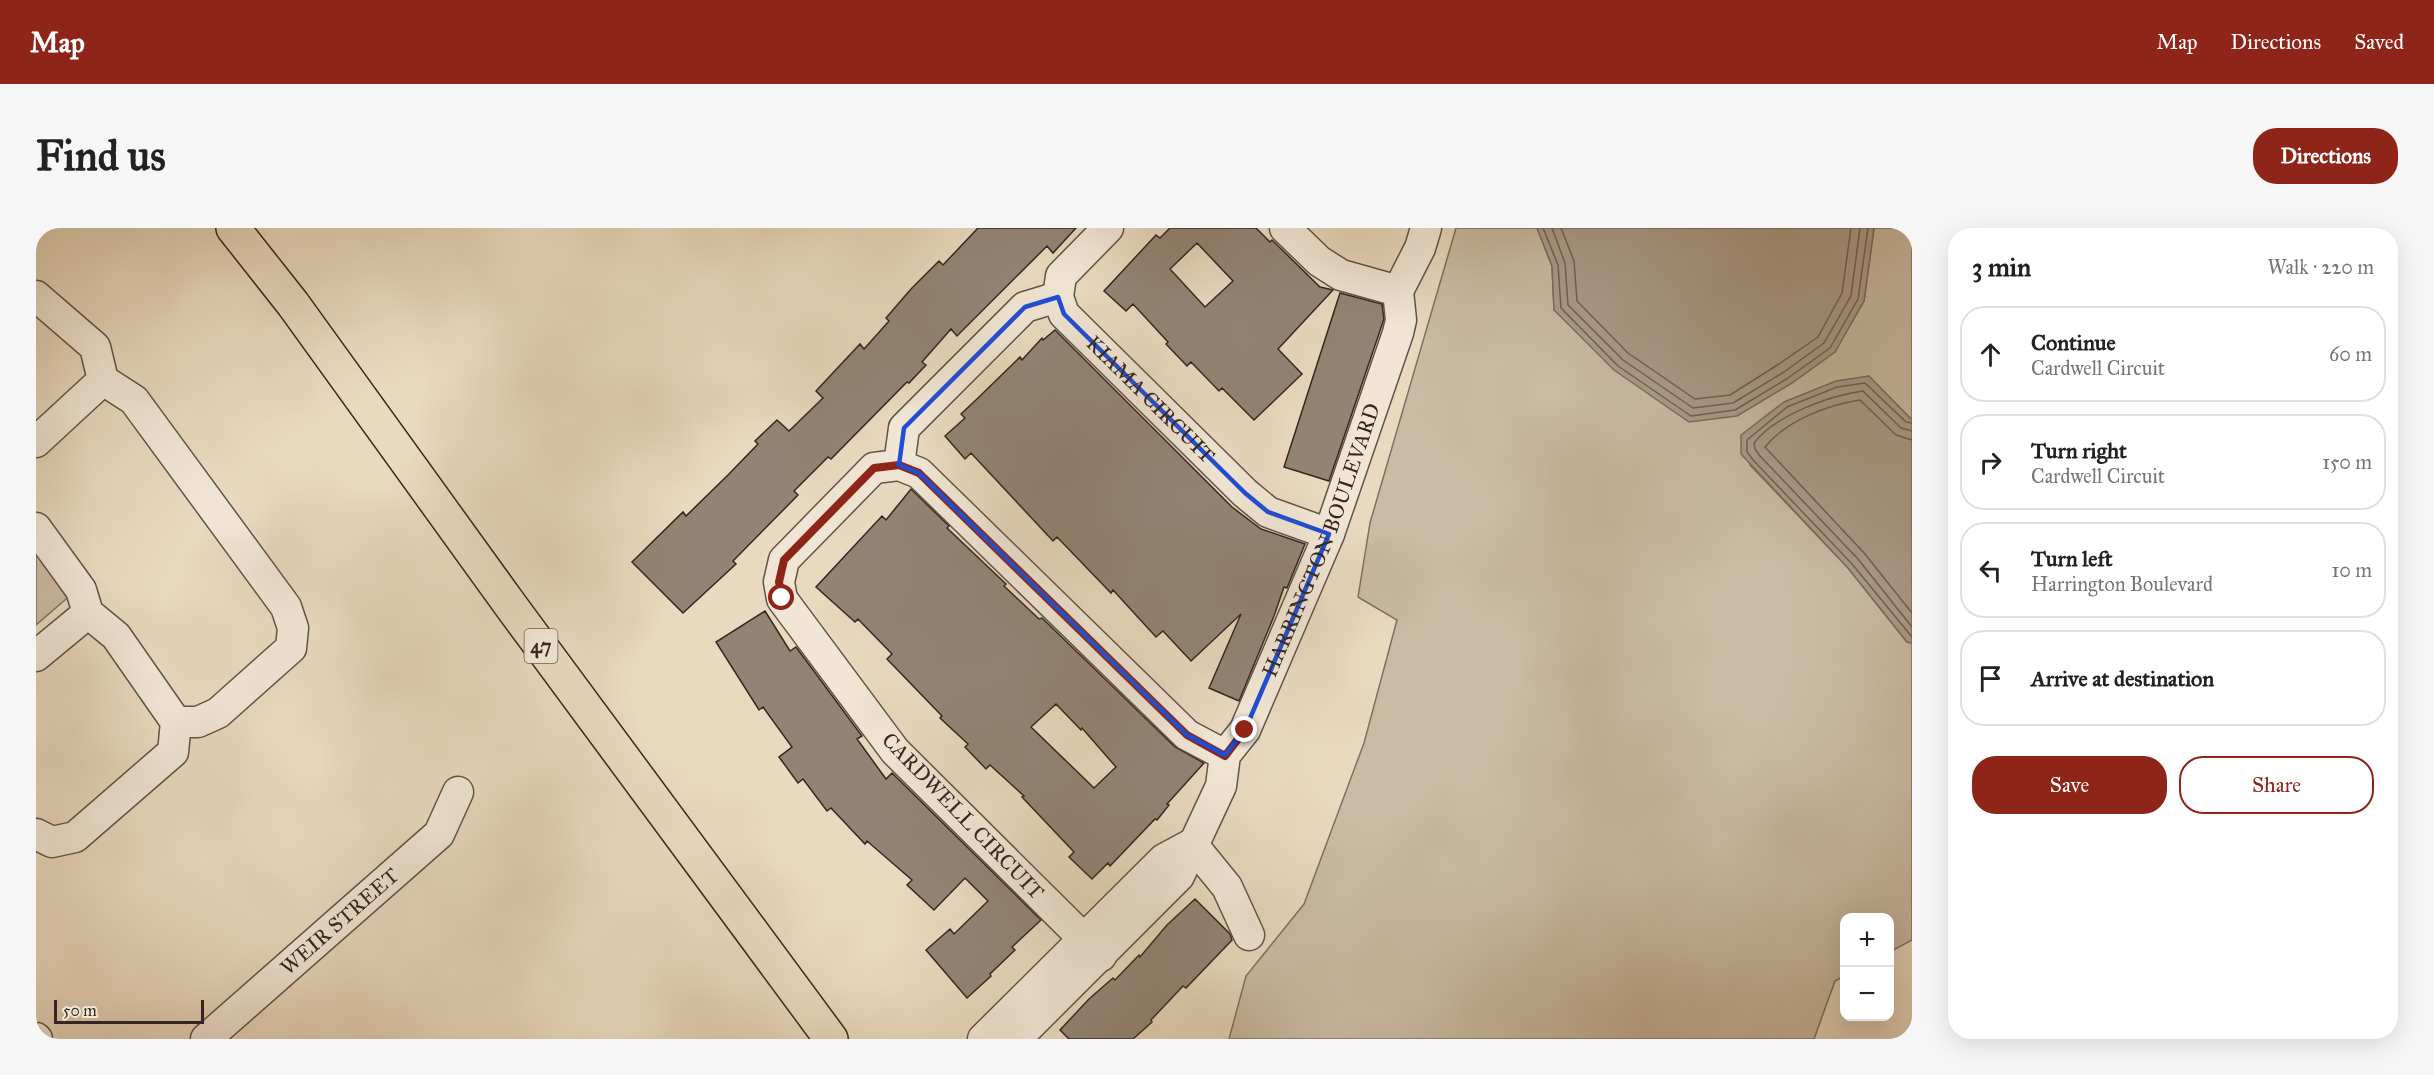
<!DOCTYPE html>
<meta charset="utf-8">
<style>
:root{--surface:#fff;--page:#f6f6f6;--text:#222;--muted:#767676;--line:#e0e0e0;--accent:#8f2418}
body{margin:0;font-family:"IM FELL Great Primer",serif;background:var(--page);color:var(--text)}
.controls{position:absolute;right:18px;bottom:18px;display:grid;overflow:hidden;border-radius:12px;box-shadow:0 6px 24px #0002}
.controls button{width:54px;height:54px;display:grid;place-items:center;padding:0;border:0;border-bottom:2px solid var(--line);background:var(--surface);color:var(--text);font:30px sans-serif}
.scale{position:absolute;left:18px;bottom:15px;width:150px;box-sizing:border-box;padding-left:6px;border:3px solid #342722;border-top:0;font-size:16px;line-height:21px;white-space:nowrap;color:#342722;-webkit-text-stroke:4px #f1e6d5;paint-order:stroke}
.stop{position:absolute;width:18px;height:18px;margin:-14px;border:4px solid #8f2418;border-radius:50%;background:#fff}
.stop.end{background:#8f2418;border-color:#fff;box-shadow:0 2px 6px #0008}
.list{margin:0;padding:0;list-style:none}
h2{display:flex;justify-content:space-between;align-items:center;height:78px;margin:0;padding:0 24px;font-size:26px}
h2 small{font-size:20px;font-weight:400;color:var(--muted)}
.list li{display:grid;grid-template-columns:39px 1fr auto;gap:18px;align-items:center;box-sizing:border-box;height:96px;margin:0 12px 12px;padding:0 12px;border:2px solid var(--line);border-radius:24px}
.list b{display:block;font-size:22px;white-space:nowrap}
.list p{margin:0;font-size:20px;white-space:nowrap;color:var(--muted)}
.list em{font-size:20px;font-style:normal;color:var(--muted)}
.actions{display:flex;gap:12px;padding:18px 24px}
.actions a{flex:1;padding:14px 0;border:2px solid var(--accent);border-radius:24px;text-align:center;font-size:21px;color:var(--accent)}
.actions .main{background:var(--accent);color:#fff}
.icon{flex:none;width:33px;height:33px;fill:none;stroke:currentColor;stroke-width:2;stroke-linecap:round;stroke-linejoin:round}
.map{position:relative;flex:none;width:1876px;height:811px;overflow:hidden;border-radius:24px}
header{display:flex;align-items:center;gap:36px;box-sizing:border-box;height:84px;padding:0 30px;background:var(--accent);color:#fff}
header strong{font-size:28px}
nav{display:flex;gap:33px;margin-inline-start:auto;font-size:21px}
.intro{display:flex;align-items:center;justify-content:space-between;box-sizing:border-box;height:144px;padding:0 36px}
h1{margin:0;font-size:42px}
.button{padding:15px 27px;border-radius:24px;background:var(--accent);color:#fff;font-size:21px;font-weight:700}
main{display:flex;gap:36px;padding:0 36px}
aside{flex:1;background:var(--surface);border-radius:24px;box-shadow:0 6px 24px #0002}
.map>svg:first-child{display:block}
</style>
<header>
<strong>Map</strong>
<nav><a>Map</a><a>Directions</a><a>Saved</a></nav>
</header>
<div class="intro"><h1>Find us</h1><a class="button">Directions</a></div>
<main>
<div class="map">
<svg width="1876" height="811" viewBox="0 0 1876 811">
<rect width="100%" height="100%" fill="#e9d9bf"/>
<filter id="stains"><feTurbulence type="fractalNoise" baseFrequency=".00333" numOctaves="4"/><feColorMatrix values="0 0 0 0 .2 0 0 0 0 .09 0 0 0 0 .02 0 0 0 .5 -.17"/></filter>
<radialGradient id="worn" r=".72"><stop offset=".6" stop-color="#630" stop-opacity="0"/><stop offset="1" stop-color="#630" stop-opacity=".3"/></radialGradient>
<!-- green -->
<path fill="#cabba4" stroke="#7f7163" stroke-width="1.5" d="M 1420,0 L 1501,0 L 1516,38 L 1518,82 L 1828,73 L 1838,0 L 1876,0 L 1876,192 L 1832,148 L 1714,237 L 1812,340 L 1871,414 L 1876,415 L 1876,712 L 1854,724 L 1854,690 L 1808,690 L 1808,748 L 1799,753 L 1778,811 L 1193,811 L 1210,748 L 1268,676 L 1328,515 L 1361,392 L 1322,369 L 1334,295 Z
M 5,323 L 36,366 L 0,397 L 0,327 Z"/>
<!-- water -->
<path fill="#ab9c8a" stroke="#7b6d60" stroke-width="1.5" d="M 1501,0 L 1838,0 L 1828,73 L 1799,124 L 1756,155 L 1701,188 L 1653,194 L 1578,142 L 1518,82 L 1516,38 Z
M 1833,148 L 1876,192 L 1876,415 L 1871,414 L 1812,340 L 1705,226 L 1705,207 L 1748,174 L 1800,153 Z"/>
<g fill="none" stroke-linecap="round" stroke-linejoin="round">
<!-- shore -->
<path stroke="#706256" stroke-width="1.5" d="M 1507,0 L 1522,37 L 1525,80 L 1582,138 L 1655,188 L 1699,182 L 1752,150 L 1794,120 L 1822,71 L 1832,0
M 1516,0 L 1529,35 L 1532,77 L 1587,132 L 1657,180 L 1697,175 L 1748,144 L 1788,115 L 1815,68 L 1824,0
M 1525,0 L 1538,33 L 1541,73 L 1592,125 L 1659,171 L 1694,167 L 1743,136 L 1782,109 L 1806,65 L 1815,0
M 1876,195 L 1870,194 L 1829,155 L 1801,159 L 1751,179 L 1711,212 L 1711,224 L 1718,233 L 1816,336 L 1876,409
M 1876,203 L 1865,200 L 1827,163 C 1792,168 1740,187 1718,215 L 1719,221 L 1724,228 L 1822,331 L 1876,399
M 1876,212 L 1860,207 L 1824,172 C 1791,177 1750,193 1729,219 L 1829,326 L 1876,385"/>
</g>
<!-- building -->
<path fill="#928474" stroke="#342722" stroke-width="1.5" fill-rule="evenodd" d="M 942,0 L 1040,0 L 1017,25 L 1011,18 L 921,108 L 915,101 L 886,134 L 890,137 L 873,155 L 871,154 L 795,231 L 792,229 L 758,263 L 762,267 L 697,333 L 700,336 L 647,385 L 596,334 L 647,284 L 650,288 L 692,247 L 722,216 L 719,213 L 741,192 L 753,203 L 787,170 L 780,163 L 824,116 L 828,121 L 853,93 L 850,90 L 875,61 L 903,33 L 907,37 Z
M 1134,0 L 1220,0 L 1234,14 L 1236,12 L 1284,59 L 1297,62 L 1242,121 L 1266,146 L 1218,192 L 1186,160 L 1183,163 L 1155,134 L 1151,138 L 1130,116 L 1132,114 L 1097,76 L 1090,83 L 1068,63 L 1120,7 L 1124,10 ZM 1161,15 L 1197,53 L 1169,79 L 1134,41 Z
M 1304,65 L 1346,76 L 1348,91 L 1293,253 L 1248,239 Z
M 1019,102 L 1196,279 L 1225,301 L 1269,316 L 1251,360 L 1248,359 L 1238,388 L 1203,473 L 1173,460 L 1205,386 L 1155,433 L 1127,403 L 1120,409 L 1077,362 L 1075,365 L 1021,309 L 1017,313 L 935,225 L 929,231 L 909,208 L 929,190 L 925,186 L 942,170 L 984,129 L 986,132 L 1006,110 L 1007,112 Z
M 875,261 L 913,298 L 911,300 L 970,356 L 968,358 L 1003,391 L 1006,390 L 1139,519 L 1168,535 L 1131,576 L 1133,577 L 1121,592 L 1119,591 L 1074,638 L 1072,635 L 1056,651 L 1033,629 L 1038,624 L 986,569 L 988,568 L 954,537 L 950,541 L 929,519 L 932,516 L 904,490 L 906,488 L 851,431 L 856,426 L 822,391 L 819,394 L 780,359 L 846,288 L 850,292 ZM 1020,476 L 1045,502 L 1046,500 L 1080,539 L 1058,560 L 995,499 Z
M 729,383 L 754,423 L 760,419 L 826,508 L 821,511 L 850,551 L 856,545 L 1005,692 L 976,719 L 979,722 L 954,746 L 955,748 L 931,770 L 890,722 L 914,701 L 918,706 L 952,673 L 929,650 L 898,682 L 871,657 L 876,652 L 831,613 L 829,616 L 795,580 L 791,583 L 767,551 L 762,555 L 743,529 L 756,519 L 727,479 L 723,482 L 680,414 Z
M 1159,671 L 1194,706 L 1196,712 L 1150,760 L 1147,758 L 1115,792 L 1116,794 L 1097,811 L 1033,811 L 1024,802 L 1053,771 L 1077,750 L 1079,752 L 1103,727 L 1104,729 L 1131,697 Z"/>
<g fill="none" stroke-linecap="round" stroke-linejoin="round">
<defs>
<g id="minor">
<path id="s1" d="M 1072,0 L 1025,48 L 1022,69 L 1028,86 L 1209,265 L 1232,284 L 1293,306"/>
<path d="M 1249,0 L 1283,33 L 1305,47 L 1362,63"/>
<path d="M 0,68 L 59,119 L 67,152"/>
<path d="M 0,214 L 67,152 L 98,172 L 250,379 L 257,400 L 255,420 L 182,485 L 162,494 L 140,494"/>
<path d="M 863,237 L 868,200 L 989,79 L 1022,69"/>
<path d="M 0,300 L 45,362 L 52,385 L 80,408 L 140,494 L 137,524 L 39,609 L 16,614 L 0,606"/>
<path d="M 0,428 L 52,385"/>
<path d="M 1156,616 L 1191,659 L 1213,707"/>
<path d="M 1065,728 L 859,523 L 746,371 L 743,354 L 748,332 L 838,240 L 863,237 L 883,245 L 1151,507 L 1189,527"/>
<path d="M 0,810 L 1,811"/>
<path id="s2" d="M 170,811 L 403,606 L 422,564"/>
<path d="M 947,811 L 1128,631 L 1156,616"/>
<path id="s3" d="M 980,811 L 1143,648 L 1185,558 L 1189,527 L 1209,502 L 1293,306 L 1362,105 L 1365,92 L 1362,63 L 1384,20 L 1390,0"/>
</g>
<path id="highway" d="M 197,0 L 257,76 L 475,378 L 795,811"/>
</defs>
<!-- minor casing -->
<use href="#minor" stroke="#615449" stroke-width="33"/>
<!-- highway casing -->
<use href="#highway" stroke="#342722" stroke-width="36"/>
<!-- minor -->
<use href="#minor" stroke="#f1e6d5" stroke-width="30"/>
<!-- highway -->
<use href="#highway" stroke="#e9d9bf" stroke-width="33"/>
</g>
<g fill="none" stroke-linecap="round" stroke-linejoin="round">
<!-- route -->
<path stroke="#8f2418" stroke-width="8" d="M 746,370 L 743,354 L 748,332 L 838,240 L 863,237 L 883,245 L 1151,507 L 1189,528 L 1209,502"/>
</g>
<!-- marked area -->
<path fill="none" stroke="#1d4ed8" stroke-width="4.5" stroke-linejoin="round" d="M 1022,69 L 1028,86 L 1209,265 L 1232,284 L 1293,306 L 1209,502 L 1189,527 L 1151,507 L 883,245 L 863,237 L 868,200 L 989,79 Z"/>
<g text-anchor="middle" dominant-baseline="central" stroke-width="4.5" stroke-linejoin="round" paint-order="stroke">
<!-- shield labels -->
<rect fill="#f1e6d5" stroke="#6d6058" stroke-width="1.5" x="488.5" y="401" width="33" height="34" rx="4.5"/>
<g font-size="20" font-weight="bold" fill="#342722">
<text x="505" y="418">47</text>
</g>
<!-- street labels -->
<g font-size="21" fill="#342722" stroke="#f1e6d5">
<text stroke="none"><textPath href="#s1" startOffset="228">KIAMA CIRCUIT</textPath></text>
<text stroke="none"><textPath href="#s3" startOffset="598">HARRINGTON BOULEVARD</textPath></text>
<text transform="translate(927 588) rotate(46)">CARDWELL CIRCUIT</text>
<text stroke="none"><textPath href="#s2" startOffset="178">WEIR STREET</textPath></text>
</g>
</g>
<rect width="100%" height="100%" filter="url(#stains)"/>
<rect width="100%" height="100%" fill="url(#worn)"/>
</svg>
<div class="controls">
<button>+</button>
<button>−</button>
</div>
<div class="scale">50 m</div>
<div class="stop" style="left:746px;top:370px"></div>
<div class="stop end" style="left:1209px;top:502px"></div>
</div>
<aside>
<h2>3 min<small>Walk · 220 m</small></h2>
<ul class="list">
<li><svg class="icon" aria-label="ahead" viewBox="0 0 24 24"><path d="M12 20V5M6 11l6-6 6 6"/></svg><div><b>Continue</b><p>Cardwell Circuit</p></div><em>60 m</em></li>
<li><svg class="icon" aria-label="right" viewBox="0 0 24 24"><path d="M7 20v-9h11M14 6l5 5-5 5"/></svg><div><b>Turn right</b><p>Cardwell Circuit</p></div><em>150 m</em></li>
<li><svg class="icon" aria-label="left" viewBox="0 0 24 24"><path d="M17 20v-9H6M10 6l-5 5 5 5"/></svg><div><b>Turn left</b><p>Harrington Boulevard</p></div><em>10 m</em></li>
<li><svg class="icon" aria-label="arrive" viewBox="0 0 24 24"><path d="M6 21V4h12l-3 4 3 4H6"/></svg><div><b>Arrive at destination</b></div></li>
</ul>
<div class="actions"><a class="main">Save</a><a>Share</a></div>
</aside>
</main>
